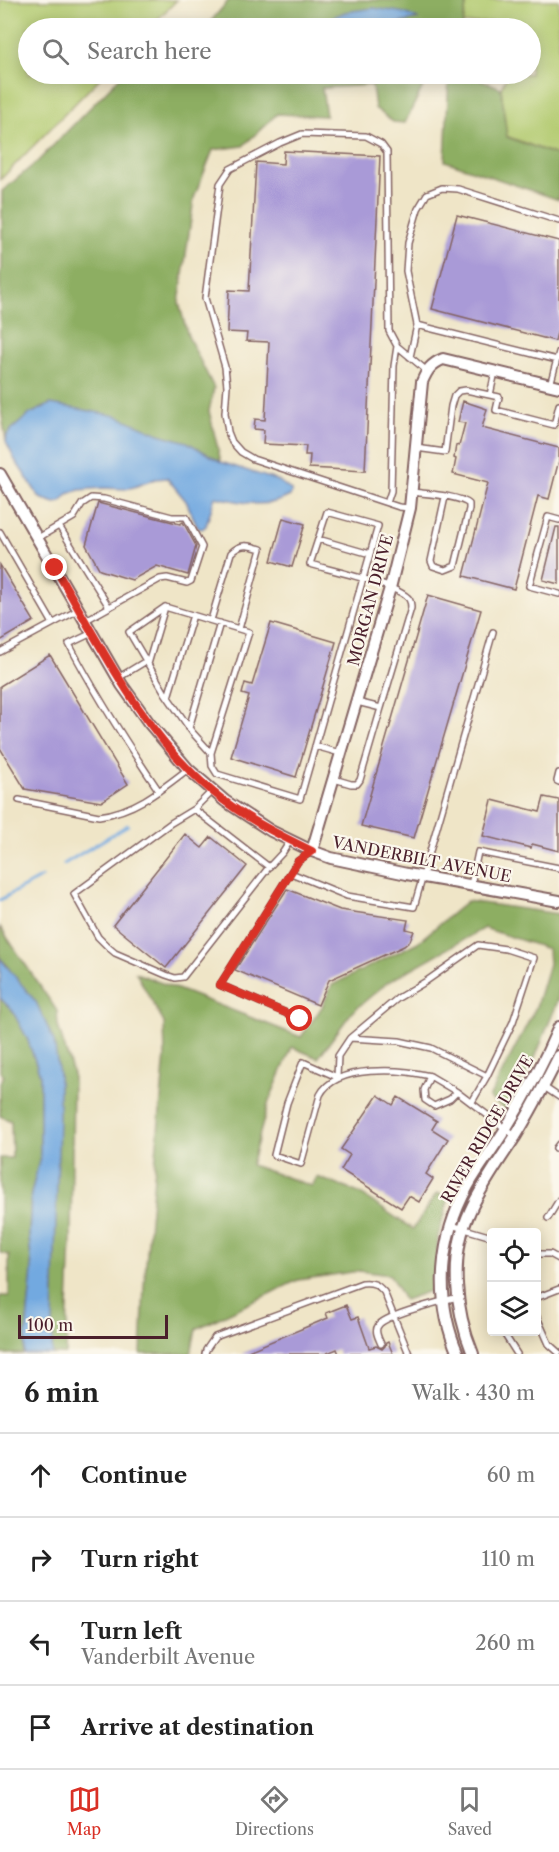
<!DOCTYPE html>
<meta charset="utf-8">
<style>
:root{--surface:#fff;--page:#f2f2f2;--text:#222;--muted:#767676;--line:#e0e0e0;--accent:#d93025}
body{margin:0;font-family:"Libre Caslon Text",serif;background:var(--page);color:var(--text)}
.controls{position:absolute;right:18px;bottom:18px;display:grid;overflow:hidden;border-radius:6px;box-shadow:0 3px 15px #0003}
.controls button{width:54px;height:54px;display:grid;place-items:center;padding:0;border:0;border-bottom:2px solid var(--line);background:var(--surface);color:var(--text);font:30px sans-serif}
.scale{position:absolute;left:18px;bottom:15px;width:150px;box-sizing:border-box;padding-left:6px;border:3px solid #4a1f2b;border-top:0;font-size:16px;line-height:21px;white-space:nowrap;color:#4a1f2b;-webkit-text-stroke:4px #fbf7ec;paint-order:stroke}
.stop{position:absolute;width:18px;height:18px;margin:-14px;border:4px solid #d93025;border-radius:50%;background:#fff}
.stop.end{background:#d93025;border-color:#fff;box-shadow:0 2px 6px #0008}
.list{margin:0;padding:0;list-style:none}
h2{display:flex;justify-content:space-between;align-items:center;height:78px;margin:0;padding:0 24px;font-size:26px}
h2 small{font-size:20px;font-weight:400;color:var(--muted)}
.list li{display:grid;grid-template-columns:39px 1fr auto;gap:18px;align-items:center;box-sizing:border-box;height:84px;padding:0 24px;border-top:2px solid var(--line)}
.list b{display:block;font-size:22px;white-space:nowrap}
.list p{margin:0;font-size:20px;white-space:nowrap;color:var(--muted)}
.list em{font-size:20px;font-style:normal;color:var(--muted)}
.icon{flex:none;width:33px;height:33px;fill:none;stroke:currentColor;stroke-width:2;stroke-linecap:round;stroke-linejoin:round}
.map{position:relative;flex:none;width:559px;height:1354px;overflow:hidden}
.search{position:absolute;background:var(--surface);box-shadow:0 3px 15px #0003;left:18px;right:18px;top:18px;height:66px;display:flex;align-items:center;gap:15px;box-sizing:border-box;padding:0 21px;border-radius:33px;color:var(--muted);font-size:22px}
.sheet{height:414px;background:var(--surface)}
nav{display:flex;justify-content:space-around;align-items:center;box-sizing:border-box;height:84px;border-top:2px solid var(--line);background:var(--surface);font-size:16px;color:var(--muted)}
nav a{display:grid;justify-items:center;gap:3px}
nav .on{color:var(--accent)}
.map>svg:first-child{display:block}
</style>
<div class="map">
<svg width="559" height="1354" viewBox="0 0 559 1354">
<rect width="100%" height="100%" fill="#fbf7ec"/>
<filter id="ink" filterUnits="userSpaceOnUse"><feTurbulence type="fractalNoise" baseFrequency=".0167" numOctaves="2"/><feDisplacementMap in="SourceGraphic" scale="12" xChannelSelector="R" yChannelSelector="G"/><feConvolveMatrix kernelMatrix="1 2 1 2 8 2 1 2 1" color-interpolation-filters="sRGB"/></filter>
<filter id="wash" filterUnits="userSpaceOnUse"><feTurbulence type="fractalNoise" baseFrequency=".008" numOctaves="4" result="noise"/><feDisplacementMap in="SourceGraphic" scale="24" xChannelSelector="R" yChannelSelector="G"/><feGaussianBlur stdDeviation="1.35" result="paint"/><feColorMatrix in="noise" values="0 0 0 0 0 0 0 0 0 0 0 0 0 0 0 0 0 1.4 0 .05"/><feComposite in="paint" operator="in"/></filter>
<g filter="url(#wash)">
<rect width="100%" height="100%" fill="#efe5c7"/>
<!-- green -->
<path fill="#b2ca6f" stroke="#7e744d" stroke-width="1.5" d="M 0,0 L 177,0 L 149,28 L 28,28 L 28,74 L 104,74 L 0,180 Z
M 467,0 L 559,0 L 559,156 L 506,136 L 501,88 L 508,74 L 530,74 L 530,28 L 508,28 L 505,21 L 463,24 Z"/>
<!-- forest -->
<path fill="#8dae62" stroke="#6c6646" stroke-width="1.5" d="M 229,0 L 467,0 L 462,28 L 379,28 L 417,19 L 312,25 L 308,28 L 205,28 Z
M 123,74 L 429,74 L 405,123 L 393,122 L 375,108 L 372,85 L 322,88 L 326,116 L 277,114 L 243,146 L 213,150 L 194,198 L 179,303 L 188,336 L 214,388 L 209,411 L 221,462 L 187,442 L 51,404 L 30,414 L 11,430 L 7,435 L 6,442 L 0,402 L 0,272 L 2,269 L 2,191 L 38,161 Z
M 449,74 L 467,74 L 501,88 L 507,137 L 559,156 L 559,200 L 445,161 Z
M 467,901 L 559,914 L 559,998 L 535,1058 L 505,1109 L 489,1098 L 536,1007 L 549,964 L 548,949 L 484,928 L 388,982 L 352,1012 L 318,1058 L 292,1047 L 269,1101 L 251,1165 L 312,1186 L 317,1177 L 359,1193 L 413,1229 L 437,1193 L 449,1198 L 438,1236 L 436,1289 L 404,1300 L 390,1275 L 359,1271 L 298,1280 L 196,1329 L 191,1354 L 141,1354 L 144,1286 L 165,1055 L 164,1023 L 136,973 L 301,1037 L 322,1007 L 332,985 L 418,942 Z
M 0,927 L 57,1011 L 58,1026 L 73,1074 L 71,1240 L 66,1354 L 52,1354 L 59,1075 L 7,965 L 0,958 Z
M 0,998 L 12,1010 L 27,1038 L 40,1075 L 40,1158 L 31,1194 L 29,1236 L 32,1271 L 24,1354 L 0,1354 L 0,1296 L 9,1296 L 9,1255 L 0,1253 L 0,1158 L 12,1158 L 11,1121 L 0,1116 L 0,1082 L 4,1076 L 0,1072 Z"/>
<!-- water -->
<path fill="#72a9e0" stroke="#5e6486" stroke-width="1.5" d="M 374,8 L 405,13 L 418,19 L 379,28 L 308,28 L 345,12 Z
M 51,404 L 117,416 L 159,434 L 187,442 L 221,462 L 279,481 L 292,491 L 290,496 C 263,510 244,502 215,497 L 206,526 L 202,529 L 198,528 L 186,501 L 167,478 L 155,479 L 134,487 L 125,489 L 103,488 L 79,490 L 68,494 L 61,502 L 55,503 L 40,498 L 15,460 L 6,442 L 7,435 L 11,430 L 30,414 Z
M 0,958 L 36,1002 L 54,1041 L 59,1075 L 59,1119 L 52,1354 L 24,1354 L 32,1271 L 29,1236 L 31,1194 L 40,1158 L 40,1075 L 27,1038 L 12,1010 L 0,998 Z"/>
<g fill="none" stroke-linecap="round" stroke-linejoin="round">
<!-- stream -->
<path stroke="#72a9e0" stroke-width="3" d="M 64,864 L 128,825
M 0,900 L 42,877"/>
</g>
<g id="blocks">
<!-- building -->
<path fill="#a99ad7" d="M 284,151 L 380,156 L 365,471 L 309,468 L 310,455 L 305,455 L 306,446 L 263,444 L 264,430 L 254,429 L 255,419 L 265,420 L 269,342 L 246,341 L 247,333 L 227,332 L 229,290 L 249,291 L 256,162 L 283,164 Z
M 457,215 L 559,241 L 559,325 L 555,341 L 432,309 Z
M 463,401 L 487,409 L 482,428 L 559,448 L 559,460 L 549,499 L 538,496 L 514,589 L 464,576 L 488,483 L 453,474 L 456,459 L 454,458 L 456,445 L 459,446 L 465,423 L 458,422 Z
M 98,503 L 180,524 L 183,522 L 196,546 L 188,575 L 157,566 L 132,580 L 100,570 L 86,545 Z
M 283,518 L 305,524 L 292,567 L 271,561 Z
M 556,527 L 559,527 L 559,584 L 543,580 Z
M 0,565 L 34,621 L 0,641 Z
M 428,595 L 481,610 L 414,838 L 361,826 Z
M 271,623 L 336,642 L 296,777 L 231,757 L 249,696 L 242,694 L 245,683 L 252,685 Z
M 50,655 L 128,784 L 101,802 L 25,789 L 0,748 L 0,686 Z
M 544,797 L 559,800 L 559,851 L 532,844 L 531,848 L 483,836 L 492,800 L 540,812 Z
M 185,834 L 202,848 L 211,837 L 247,866 L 166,968 L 113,925 Z
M 287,889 L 340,910 L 408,920 L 406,929 L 414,931 L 410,941 L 404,946 L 329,980 L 318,1005 L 235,970 Z
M 378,1095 L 393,1105 L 398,1097 L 437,1121 L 432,1129 L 448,1139 L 426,1174 L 433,1179 L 419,1202 L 409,1196 L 401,1208 L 341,1170 L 350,1155 L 341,1149 Z
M 346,1305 L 352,1319 L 358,1317 L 369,1348 L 376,1346 L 382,1349 L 385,1346 L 386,1343 L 388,1342 L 393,1354 L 339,1354 L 337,1349 L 325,1354 L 241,1354 L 328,1318 L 326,1313 Z"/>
</g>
</g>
<g filter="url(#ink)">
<use href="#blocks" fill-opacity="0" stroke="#846462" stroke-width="1.5"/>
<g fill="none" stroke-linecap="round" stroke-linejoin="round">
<defs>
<path id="service" d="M 417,325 L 557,360
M 410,357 L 417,325 L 406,271 L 408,243 L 418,209 L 427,194 L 442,188 L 458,189 L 559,221
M 550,385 L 559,352
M 490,395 L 495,372
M 416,448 L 445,452 L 451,406 L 454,396 L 459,391 L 466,390 L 499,397 L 496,410 L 554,425 L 559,405
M 412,492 C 426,494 458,495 469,504 L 469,509 L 455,566 L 445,570 L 433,566 L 431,561 L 445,497
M 387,503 L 391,491 L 394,366 L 397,346
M 410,508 L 399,507 L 253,459 L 241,452 L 232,442 L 228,432 L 225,413 L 227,386 L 225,367 L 205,298 L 220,184 L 230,169 L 280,143 L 302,134 L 366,136 L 381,144 L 387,152 L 389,331 L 397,346 L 427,371
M 559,520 L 548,517 L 529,586 L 559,594
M 59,526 L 109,607
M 0,532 L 52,622
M 38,538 L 74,517 L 82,504 L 91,498 L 104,499 L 172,517 L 186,517 L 202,547 L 191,581 L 187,583 L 167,578 L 160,579 L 86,620
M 318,539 L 370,554
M 165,607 L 129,632 L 165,693 L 192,732 L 211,753 L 212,766 L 217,774 L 300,799 C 326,708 352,617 378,526 L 327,512 L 310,564 C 330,570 399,585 409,599 C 411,602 411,605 411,608 L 381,708
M 165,607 L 249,632 L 211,753
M 211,620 L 231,553 C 241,543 248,545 261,549 L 239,629
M 92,633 L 69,644 C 96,695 127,744 159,791
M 0,652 L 78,610
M 148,664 L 165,607
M 118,678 L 146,661
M 168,697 L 193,615
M 189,728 L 220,623
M 315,746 L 340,753
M 559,773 L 557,781 L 559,782
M 334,779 L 351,784 L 357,784 L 360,780 L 381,708 L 357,702
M 212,791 L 194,809 L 171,823 L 74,894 L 98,937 L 108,947 L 115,953 L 166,975 L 175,978 L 183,977 L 269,867 L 283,852 L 290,841
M 19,800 L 99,816 C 134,812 161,790 188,769
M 194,809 L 269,867
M 291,873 L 347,896 L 414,907 L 493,632
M 471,885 L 478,852 L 559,868
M 300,1019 L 220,985 L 298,861 L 312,851
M 350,1038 L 398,998 L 425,982 L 478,945 L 506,949 L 534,958 L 513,1022 L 487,1076
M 430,1076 L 457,1092
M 544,1087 L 559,1097
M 472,1102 L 487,1076 L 431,1048 L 399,1041 L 350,1038 L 338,1056 L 337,1077 L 303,1062 L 287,1103 L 274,1155 L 301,1164 L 320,1095 C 336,1064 401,1069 430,1076 L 424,1090 L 425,1100 L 434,1106 L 450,1099 L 457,1092 L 515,1136
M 556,1148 L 559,1144
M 548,1218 L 559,1200
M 451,1225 L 492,1237
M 536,1254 L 550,1254 L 559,1259
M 536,1298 L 559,1289
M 536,1315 L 549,1344 L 559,1353
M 503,1332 L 517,1354
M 381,1344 C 379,1339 374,1331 378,1326 C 384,1315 443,1301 458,1297
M 205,1354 L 206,1350 L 215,1337 L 362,1283 C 373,1282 377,1284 384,1292 L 409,1354"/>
<path id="minor" d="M 0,474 L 122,685 L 149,723 L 188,769 L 225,801 L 271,831 L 312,851 L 331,858 L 407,874 L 559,901
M 312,851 L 390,588 L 410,508 L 422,382 C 427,370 431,364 443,359 L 559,387
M 458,1354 C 434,1299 439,1238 468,1186 C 479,1166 494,1148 506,1128 C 526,1096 544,1062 559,1027
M 473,1354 C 455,1310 449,1256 470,1211 C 482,1185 499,1161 515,1137 C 531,1111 545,1084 559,1056"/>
</defs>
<!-- service casing -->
<use href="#service" stroke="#846462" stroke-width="8"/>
<!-- minor casing -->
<use href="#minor" stroke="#846462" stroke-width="14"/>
<!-- service -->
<use href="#service" stroke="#fff" stroke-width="5"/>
<!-- minor -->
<use href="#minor" stroke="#fff" stroke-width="10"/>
</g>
</g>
<g fill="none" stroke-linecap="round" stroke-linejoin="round" filter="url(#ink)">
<!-- route -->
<path stroke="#d93025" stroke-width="8" d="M 55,568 C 101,646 142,733 213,792 C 243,817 277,834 312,851 L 298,861 L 220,985 L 300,1019"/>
</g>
<g text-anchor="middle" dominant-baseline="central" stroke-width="4.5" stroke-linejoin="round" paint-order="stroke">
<!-- street labels -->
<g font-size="16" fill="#4a1f2b" stroke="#fbf7ec">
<text transform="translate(370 600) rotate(-75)">MORGAN DRIVE</text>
<text transform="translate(422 859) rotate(11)">VANDERBILT AVENUE</text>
<text transform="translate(487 1129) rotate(-60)">RIVER RIDGE DRIVE</text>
</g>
</g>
</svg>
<div class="controls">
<button><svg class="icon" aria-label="locate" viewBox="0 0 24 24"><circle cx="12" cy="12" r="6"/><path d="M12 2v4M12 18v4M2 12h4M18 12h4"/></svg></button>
<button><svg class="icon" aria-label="layers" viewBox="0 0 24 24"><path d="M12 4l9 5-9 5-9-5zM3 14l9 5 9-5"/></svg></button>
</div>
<div class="scale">100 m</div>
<div class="stop" style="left:300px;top:1019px"></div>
<div class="stop end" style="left:55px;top:568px"></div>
<div class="search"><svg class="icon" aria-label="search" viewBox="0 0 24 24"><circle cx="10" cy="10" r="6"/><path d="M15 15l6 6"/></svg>Search here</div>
</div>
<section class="sheet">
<h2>6 min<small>Walk · 430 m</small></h2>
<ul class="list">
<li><svg class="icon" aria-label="ahead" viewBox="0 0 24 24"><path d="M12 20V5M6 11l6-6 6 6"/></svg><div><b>Continue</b></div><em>60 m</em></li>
<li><svg class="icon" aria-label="right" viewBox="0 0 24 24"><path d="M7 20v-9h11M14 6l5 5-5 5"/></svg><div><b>Turn right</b></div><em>110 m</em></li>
<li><svg class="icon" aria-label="left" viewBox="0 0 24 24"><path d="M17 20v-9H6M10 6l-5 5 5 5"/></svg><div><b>Turn left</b><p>Vanderbilt Avenue</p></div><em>260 m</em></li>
<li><svg class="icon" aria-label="arrive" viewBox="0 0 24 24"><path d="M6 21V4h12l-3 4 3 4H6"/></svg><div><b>Arrive at destination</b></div></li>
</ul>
</section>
<nav>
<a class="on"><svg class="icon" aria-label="map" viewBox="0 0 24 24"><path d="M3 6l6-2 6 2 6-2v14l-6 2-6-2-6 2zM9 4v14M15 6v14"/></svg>Map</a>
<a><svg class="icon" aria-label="directions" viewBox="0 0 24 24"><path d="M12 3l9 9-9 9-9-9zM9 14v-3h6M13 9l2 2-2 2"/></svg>Directions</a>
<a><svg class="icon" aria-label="saved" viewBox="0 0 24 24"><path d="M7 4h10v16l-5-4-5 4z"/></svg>Saved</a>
</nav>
